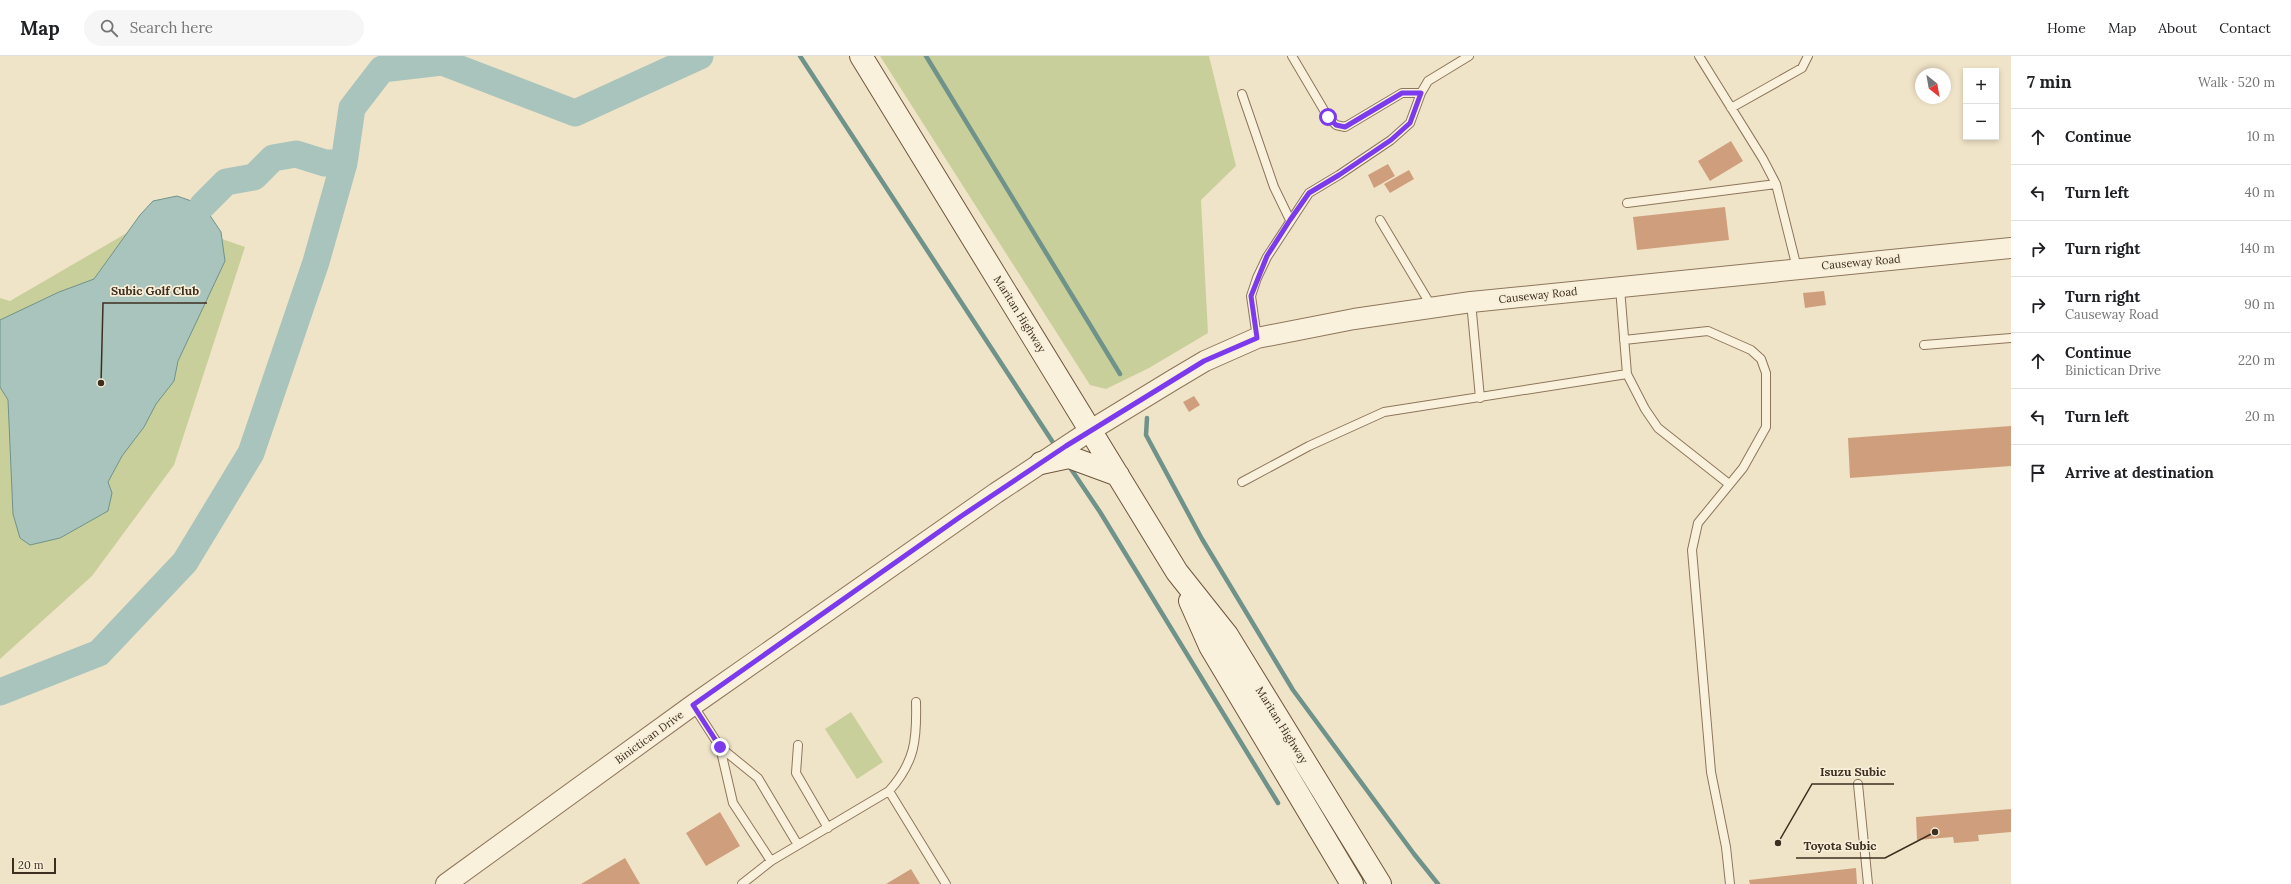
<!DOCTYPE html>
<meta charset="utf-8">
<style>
:root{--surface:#fff;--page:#f6f6f6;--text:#202124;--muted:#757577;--line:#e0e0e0}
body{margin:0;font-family:Lora,serif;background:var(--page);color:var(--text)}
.controls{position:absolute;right:12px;top:12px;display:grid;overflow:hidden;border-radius:0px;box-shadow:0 2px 6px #0003}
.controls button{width:36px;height:36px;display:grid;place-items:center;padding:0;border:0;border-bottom:1px solid var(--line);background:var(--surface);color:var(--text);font:20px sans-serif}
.compass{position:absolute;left:1915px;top:12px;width:36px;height:36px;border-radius:50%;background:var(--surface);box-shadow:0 2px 6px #0003;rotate:149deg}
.scale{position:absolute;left:12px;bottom:10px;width:44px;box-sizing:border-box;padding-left:4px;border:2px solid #3d2e20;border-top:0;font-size:11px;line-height:14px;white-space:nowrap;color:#3d2e20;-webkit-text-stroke:3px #f7eed8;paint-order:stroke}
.stop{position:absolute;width:12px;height:12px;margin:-9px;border:3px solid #7c3aed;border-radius:50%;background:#fff}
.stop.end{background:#7c3aed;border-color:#fff;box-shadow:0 1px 4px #0008}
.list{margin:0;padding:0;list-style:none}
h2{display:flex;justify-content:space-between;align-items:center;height:52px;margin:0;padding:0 16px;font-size:17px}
h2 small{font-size:13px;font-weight:400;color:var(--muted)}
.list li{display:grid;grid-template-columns:26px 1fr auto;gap:12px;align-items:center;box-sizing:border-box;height:56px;padding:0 16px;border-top:1px solid var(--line)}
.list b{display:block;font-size:15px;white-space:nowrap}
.list p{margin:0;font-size:13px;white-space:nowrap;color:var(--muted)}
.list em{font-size:13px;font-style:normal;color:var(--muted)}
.icon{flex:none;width:22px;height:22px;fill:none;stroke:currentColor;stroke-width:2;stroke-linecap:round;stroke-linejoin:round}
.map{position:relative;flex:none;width:2011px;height:828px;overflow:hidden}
header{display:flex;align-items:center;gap:24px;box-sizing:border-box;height:56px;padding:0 20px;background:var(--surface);border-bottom:1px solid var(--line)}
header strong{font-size:19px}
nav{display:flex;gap:22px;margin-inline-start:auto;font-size:14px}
.search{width:280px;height:36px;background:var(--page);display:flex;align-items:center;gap:10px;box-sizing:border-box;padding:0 14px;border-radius:22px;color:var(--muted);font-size:15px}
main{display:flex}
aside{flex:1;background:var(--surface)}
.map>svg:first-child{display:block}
</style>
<header>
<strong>Map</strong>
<div class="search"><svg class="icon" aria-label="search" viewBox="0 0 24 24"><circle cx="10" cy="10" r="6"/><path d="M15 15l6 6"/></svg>Search here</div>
<nav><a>Home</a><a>Map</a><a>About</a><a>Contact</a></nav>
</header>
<main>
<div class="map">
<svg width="2011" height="828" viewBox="0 0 2011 828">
<rect width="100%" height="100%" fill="#f0e4c8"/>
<!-- green -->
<path fill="#c9cf9b" d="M 880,0 L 1209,0 L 1236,110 L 1201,144 L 1208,277 L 1149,312 L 1106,333 L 1090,329 Z
M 156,160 L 245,191 L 174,409 L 92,520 L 0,603 L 0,242 L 10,245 Z
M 851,656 L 883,706 L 857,723 L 825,673 Z"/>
<!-- water -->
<path fill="#a9c4bc" stroke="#6f938a" d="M 177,140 L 203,149 L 221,176 L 225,205 L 178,305 L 174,325 L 156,348 L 144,371 L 122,400 L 108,426 L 112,437 L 108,455 L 60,482 L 30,489 L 20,482 L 13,458 L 8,344 L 0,331 L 0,264 L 59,236 L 94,223 L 140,159 L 153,145 Z"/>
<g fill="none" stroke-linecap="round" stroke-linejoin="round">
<!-- stream -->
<path stroke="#6f938a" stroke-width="4.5" d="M 800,0 L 1056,391
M 926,0 L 1120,318
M 1147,362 L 1146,379 L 1202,483 L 1293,634 L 1414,798 L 1438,828
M 1069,410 L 1100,456 L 1278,747"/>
<!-- river -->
<path stroke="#a9c4bc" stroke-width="27" d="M 203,149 L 226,126 L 254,121 L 273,102 L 296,98 L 325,107 L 344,107
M 0,636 L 99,597 L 185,506 L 251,397 L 316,206 L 344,107 L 352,52 L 382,13 L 442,6 L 575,57 L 700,0"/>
</g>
<!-- building -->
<path fill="#cf9f7d" d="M 1731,85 L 1743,105 L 1710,125 L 1698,105 Z
M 1388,108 L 1395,120 L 1374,132 L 1368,119 Z
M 1409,114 L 1414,123 L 1390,137 L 1384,128 Z
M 1725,151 L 1729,184 L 1637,194 L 1633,161 Z
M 1824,235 L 1826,249 L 1805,252 L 1803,237 Z
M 1194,340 L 1200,349 L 1189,356 L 1183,346 Z
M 2011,370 L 2011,410 L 1850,422 L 1848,382 Z
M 2011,753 L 2011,776 L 1978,779 L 1979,785 L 1954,787 L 1953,781 L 1917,784 L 1916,761 Z
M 720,756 L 740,790 L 706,810 L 686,777 Z
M 625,802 L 640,828 L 581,828 Z
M 1856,812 L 1857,828 L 1750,828 L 1749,824 Z
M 911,813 L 920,828 L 886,828 Z"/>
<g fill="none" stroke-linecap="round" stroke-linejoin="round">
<defs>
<path id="service" d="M 1292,0 L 1328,61 L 1336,69 L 1345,71 L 1402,37 L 1421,37
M 1699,0 L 1763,103 L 1776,128 L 1797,212
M 1242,38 L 1274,131 L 1290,164
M 1731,52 L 1802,12 L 1808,0
M 1627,147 L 1776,128
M 1380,164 L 1432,251
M 1620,232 L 1627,318 L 1645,353 L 1658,372 L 1729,428
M 1471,246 L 1480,342
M 1257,282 L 1251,240 L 1257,222 L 1267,201 L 1309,137 L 1339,119 L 1391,84 L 1410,67 L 1421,37 L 1428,25 L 1469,0
M 1624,284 L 1708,275 L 1751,294 L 1761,303 L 1766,317 L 1766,371 L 1743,412 L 1698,467 L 1692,494 L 1711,716 L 1726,791 L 1730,828
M 1924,289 L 2011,282
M 1242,426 L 1309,390 L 1384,356 L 1627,318
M 693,649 L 720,691 L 733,747 L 771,805
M 798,689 L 796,717 L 828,772
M 720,691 L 758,722 L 798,789
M 1858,728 L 1868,828
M 889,735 L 946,828
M 742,828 L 771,805 L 889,735 C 915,706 917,684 916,646"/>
<path id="tertiary" d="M 446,828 L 693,649 L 996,437 L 1091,374 L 1173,324 L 1205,305 L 1257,282 L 1354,263 L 1471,246 L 2011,192"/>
<path id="secondary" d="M 861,0 L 1177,516 L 1227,579 L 1380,828
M 1041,407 L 1069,401 L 1118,419
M 1190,545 L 1210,590 L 1352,828"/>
</defs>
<!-- service casing -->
<use href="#service" stroke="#8d765c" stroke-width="10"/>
<!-- tertiary casing -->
<use href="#tertiary" stroke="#8d765c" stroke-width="22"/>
<!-- secondary casing -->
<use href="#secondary" stroke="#6f573f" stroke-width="24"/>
<!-- service -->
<use href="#service" stroke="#faf1dc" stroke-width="8"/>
<!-- tertiary -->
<use href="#tertiary" stroke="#faf1dc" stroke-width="20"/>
<!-- secondary -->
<use href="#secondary" stroke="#faf1dc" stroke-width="22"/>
</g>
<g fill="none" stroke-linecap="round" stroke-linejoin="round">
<!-- route -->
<path stroke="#7c3aed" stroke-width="5" d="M 720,691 L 693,649 L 960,461 L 1066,390 L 1204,305 L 1257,282 L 1251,240 L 1267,200 L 1290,164 L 1309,137 L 1339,119 L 1391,84 L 1410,67 L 1421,37 L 1402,37 L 1345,71 L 1336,69 L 1328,61"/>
</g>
<g text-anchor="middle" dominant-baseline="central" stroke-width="3.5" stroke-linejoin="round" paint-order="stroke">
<!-- street labels -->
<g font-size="11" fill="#3d2e20" stroke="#f7eed8">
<text transform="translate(1861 206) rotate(-5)">Causeway Road</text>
<text transform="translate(1538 239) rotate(-6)">Causeway Road</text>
<text transform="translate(1020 258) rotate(58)">Maritan Highway</text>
<text transform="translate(1282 669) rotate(58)">Maritan Highway</text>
<text transform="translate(649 681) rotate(-36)">Binictican Drive</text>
</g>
</g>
<!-- callouts -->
<path fill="none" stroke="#3d2e20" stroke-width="1.5" d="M101 327L103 247H207M1778 787L1812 728H1894M1935 776L1885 802H1796"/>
<g fill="#3d2e20" stroke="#f7eed8" stroke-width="1.5">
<circle cx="101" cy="327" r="4"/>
<circle cx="1778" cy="787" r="4"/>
<circle cx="1935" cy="776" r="4"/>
</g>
<g font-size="12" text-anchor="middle" font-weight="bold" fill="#3d2e20" stroke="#f7eed8" stroke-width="3.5" stroke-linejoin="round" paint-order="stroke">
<text x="155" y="239">Subic Golf Club</text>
<text x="1853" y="720">Isuzu Subic</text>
<text x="1840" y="794">Toyota Subic</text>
</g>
</svg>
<div class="controls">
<button>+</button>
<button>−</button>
</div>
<svg class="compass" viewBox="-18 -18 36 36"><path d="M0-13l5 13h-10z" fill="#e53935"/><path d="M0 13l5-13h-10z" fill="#757577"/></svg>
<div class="scale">20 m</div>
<div class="stop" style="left:1328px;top:61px"></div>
<div class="stop end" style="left:720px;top:691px"></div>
</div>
<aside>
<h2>7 min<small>Walk · 520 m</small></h2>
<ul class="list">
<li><svg class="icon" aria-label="ahead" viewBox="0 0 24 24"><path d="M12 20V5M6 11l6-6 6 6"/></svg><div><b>Continue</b></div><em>10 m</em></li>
<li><svg class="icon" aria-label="left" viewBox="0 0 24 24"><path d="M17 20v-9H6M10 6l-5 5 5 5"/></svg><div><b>Turn left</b></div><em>40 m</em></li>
<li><svg class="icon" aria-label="right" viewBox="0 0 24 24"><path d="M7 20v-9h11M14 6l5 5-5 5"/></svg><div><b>Turn right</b></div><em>140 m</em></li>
<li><svg class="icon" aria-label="right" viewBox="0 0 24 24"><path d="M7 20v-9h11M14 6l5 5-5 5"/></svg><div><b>Turn right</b><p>Causeway Road</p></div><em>90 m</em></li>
<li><svg class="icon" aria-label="ahead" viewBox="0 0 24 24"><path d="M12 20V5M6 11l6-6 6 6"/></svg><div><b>Continue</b><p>Binictican Drive</p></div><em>220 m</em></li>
<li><svg class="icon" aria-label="left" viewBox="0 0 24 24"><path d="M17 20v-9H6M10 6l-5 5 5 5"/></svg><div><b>Turn left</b></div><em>20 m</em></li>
<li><svg class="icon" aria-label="arrive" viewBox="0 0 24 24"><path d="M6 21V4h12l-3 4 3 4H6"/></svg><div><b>Arrive at destination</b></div></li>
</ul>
</aside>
</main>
